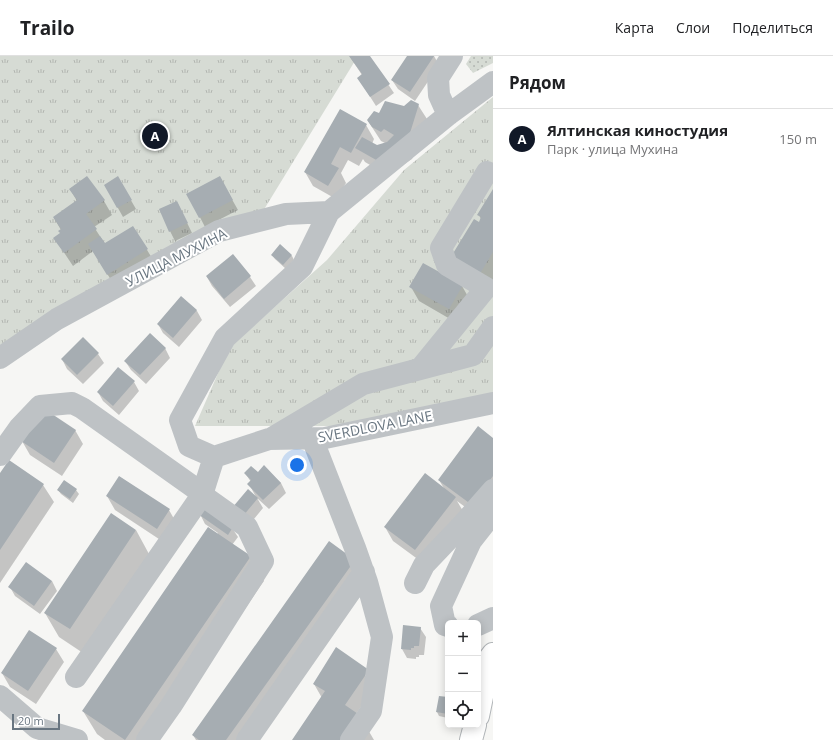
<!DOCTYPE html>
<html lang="ru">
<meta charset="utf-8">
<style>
:root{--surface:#fff;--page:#f2f2f2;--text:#202124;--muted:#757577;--line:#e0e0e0;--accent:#111827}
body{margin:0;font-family:"Open Sans",sans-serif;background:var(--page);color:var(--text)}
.controls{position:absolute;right:12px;bottom:12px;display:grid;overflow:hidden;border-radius:6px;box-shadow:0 2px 10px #0003}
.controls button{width:36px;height:36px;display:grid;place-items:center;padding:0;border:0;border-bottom:1px solid var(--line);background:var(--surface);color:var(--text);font:20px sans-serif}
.scale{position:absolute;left:12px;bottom:10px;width:48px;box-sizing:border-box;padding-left:4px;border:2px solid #697681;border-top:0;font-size:11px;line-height:14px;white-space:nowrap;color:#697681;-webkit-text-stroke:3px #fff;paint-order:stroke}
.you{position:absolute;left:297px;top:409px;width:14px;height:14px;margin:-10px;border:3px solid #fff;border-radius:50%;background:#1a73e8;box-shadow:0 0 0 6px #1a73e833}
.badge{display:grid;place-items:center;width:26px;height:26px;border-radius:50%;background:var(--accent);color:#fff;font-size:13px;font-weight:700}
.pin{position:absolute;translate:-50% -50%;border:2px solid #fff;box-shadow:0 1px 4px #0006}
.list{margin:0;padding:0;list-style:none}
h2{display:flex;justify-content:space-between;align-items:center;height:52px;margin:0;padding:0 16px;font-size:17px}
h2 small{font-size:13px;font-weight:400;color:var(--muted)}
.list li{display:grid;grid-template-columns:26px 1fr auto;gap:12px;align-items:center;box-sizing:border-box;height:60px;padding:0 16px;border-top:1px solid var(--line)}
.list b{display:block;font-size:15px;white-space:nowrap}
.list p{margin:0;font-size:13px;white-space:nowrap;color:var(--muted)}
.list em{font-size:13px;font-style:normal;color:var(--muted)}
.icon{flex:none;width:22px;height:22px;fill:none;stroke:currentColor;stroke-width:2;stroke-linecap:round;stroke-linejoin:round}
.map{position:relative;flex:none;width:493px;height:684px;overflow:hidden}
header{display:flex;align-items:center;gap:24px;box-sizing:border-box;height:56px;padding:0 20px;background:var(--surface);border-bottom:1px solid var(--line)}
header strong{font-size:19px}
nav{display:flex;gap:22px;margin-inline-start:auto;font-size:14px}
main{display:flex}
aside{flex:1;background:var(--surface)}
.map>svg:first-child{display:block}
</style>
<header>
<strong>Trailo</strong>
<nav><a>Карта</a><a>Слои</a><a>Поделиться</a></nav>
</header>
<main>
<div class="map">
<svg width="493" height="684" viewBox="0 0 493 684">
<defs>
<pattern id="grass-dots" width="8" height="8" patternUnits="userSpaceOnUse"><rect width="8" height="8" fill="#d6dbd4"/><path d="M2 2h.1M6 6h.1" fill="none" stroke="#b2b6b1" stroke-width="1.8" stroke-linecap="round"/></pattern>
<pattern id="park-tufts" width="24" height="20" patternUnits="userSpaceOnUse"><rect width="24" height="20" fill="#d6dbd4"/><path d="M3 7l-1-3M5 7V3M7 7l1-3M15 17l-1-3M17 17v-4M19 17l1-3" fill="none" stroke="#b2b6b1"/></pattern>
</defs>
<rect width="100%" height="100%" fill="#f6f6f4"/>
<!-- grass -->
<path fill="url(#grass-dots)" d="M 471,0 L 493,0 L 493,7 L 473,17 L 466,8 Z"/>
<!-- park -->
<path fill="url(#park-tufts)" d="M 0,0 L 358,0 L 260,160 L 73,250 L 0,312 Z
M 493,41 L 493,339 L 334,370 L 195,370 L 229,292 L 327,204 L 404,114 Z"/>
<!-- shadow -->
<path fill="#0003" d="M 352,0 L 369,0 L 394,37 L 376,50 L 364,31 L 362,19 L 350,1 Z
M 408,0 L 434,0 L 439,9 L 415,45 L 398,33 L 392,24 Z
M 418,49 L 427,63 L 418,91 L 412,103 L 387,119 L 365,106 L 363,103 L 359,110 L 348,104 L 341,117 L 346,127 L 336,143 L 313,130 L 305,116 L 366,69 L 374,83 L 372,88 L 377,90 L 385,87 L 381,85 L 368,65 L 380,58 L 404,51 Z
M 87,121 L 104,145 L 112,159 L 94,171 L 105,188 L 133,171 L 155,207 L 116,232 L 93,195 L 73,210 L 55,183 L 61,178 L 61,174 L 54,162 L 77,145 L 70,133 Z
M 118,122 L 136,153 L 123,161 L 105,129 Z
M 225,131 L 238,154 L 205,171 L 188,138 Z
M 493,135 L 493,231 L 461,222 L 481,163 L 479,159 Z
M 177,146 L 192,177 L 175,185 L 170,175 Z
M 280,190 L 292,200 L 294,204 L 286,213 L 275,203 L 272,199 Z
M 233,200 L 250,221 L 256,230 L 230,251 L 212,230 L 207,221 Z
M 462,230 L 470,244 L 457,267 L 419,245 L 411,231 Z
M 181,241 L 197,255 L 202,264 L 179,291 L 163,277 L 158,268 Z
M 165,292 L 170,302 L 146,328 L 131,314 L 125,305 Z
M 98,298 L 104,307 L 83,328 L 67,313 L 62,303 Z
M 134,326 L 139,335 L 119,359 L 103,345 L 98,336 Z
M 75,374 L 83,388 L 62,420 L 30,399 L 22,385 Z
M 493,383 L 493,445 L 480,462 L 457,445 L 463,455 L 423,507 L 393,485 L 385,471 L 445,434 L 439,424 Z
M 264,411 L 281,427 L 286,437 L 269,453 L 257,442 L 263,452 L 249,469 L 239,461 L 256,441 L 249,428 L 251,426 L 245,417 L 258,417 Z
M 0,419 L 43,429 L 54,446 L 0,527 Z
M 120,421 L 169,454 L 177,468 L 165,487 L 115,454 L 107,440 Z
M 58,434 L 76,434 L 79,438 L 73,447 L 61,438 Z
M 200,458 L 232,472 L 238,481 L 232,489 L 250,501 L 264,525 L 155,684 L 105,684 L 97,678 L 83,655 L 218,477 L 205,468 Z
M 136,474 L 149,498 L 83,597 L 59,581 L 45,557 Z
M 329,487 L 368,528 L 257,684 L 196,684 L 193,679 Z
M 52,525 L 57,535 L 40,558 L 15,540 L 10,531 Z
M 420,572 L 426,581 L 424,599 L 419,599 L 419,601 L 416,601 L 416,603 L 407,602 L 402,593 Z
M 56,593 L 64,606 L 36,648 L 10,631 L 2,617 Z
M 336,593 L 376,629 L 356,658 L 360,660 L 374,684 L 293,684 L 322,642 L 314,628 Z
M 447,608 L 448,608 L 448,623 L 445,619 Z
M 448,642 L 448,662 L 439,660 L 437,656 Z"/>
<!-- building -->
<path fill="#a6adb2" d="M 349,0 L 370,0 L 390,28 L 370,41 L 357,22 L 362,18 Z
M 407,0 L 434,0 L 410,36 L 391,24 Z
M 411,44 L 419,48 L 410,77 L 378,105 L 355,92 L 362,81 L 377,89 L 387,86 L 394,79 L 384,73 L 381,76 L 372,71 L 367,64 L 374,55 L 379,57 L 385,45 L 404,50 Z
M 340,53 L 367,68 L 351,97 L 340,91 L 331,108 L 339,112 L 328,130 L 304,116 Z
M 87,120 L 105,144 L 86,158 L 97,173 L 64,197 L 53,182 L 60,177 L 58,175 L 61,173 L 53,161 L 77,144 L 69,133 Z
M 118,120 L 132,144 L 117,152 L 104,129 Z
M 220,120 L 233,144 L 199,162 L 186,138 Z
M 493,133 L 493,196 L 478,221 L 449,204 L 474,163 L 479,166 L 481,161 L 477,159 Z
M 177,145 L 188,167 L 169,176 L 159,153 Z
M 133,170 L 148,193 L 107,219 L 88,188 L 100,180 L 105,187 Z
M 280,188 L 292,199 L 283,209 L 271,199 Z
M 233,198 L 251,220 L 224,243 L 206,220 Z
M 423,207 L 463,229 L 449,253 L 409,231 Z
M 181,240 L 197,254 L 173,282 L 157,268 Z
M 150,277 L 166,292 L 140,319 L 124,305 Z
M 83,281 L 99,297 L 77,319 L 61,303 Z
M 118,311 L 135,325 L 113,350 L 97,336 Z
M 43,352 L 76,374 L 54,407 L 21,385 Z
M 478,370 L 493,382 L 493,420 L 472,449 L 438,424 Z
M 9,404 L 44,428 L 0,494 L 0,417 Z
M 264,409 L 281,427 L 263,444 L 247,428 L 251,424 L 244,417 L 251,410 L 258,416 Z
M 425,417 L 456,441 L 415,494 L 384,471 Z
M 119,420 L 170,453 L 157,473 L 106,440 Z
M 64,424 L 77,433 L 70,443 L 57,434 Z
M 248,433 L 258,442 L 243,460 L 232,452 Z
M 204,451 L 233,471 L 228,479 L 198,458 Z
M 111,457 L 136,474 L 70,573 L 44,557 Z
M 208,471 L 251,500 L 125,684 L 82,655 Z
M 329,485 L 355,504 L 226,684 L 199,684 L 192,679 Z
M 26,506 L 52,525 L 34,550 L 8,531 Z
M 403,569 L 421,571 L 419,590 L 414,590 L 414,592 L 411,592 L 411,594 L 401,593 Z
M 29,574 L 57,592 L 28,635 L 1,617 Z
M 336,591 L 369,614 L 345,649 L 361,660 L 344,684 L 292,684 L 325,635 L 313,628 Z
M 439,640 L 448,641 L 448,658 L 436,656 Z"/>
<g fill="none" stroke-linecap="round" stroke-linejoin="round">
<defs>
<path id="major" d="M 478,660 L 490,602 L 493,598
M 471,684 L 475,669"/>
</defs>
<!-- major casing -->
<use href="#major" stroke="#b2b6b9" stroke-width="24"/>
<!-- minor -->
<path stroke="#bec2c5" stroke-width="22" d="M 448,59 L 439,39 L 438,22 L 452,0
M 329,156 L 302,211 L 225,282 L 180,364 L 189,390 L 214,401 L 269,383 L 325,382 L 493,347
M 0,302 L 57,263 L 219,175 L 286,158 L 329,156 L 448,59 L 493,26
M 420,313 L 486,232 L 447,209 L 441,192 L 487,116
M 272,382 L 363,328 L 473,299 L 493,271
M 312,382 L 355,492 L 367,526 L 382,581 L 371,655 L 351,684
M 0,399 L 20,371 L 40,350 L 72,347 L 82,352 L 199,435 L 202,439 L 247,471 L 263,505 L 171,650 L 147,684
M 415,527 L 424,509 L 464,467 L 493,434
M 478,569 L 493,562
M 448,570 L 445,569 L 441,550 L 471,485 L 493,457
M 76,621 L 202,439 L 214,401
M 0,640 L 37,672 L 77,684
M 247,684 L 364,516"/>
<!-- major -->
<use href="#major" stroke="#fff" stroke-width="22"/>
</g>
<g text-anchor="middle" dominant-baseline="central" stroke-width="4" stroke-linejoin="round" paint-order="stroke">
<!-- street labels -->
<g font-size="14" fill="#697681" stroke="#fff">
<text transform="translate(176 201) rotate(-27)">УЛИЦА МУХИНА</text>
<text transform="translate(375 370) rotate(-11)">SVERDLOVA LANE</text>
</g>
</g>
</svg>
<div class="controls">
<button>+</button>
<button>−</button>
<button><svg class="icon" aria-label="locate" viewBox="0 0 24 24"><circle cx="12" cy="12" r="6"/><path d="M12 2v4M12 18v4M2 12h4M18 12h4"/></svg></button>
</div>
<div class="scale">20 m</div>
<div class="you"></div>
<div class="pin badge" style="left:155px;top:80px">A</div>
</div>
<aside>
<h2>Рядом<small></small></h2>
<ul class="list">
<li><span class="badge">A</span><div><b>Ялтинская киностудия</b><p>Парк · улица Мухина</p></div><em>150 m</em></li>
</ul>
</aside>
</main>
